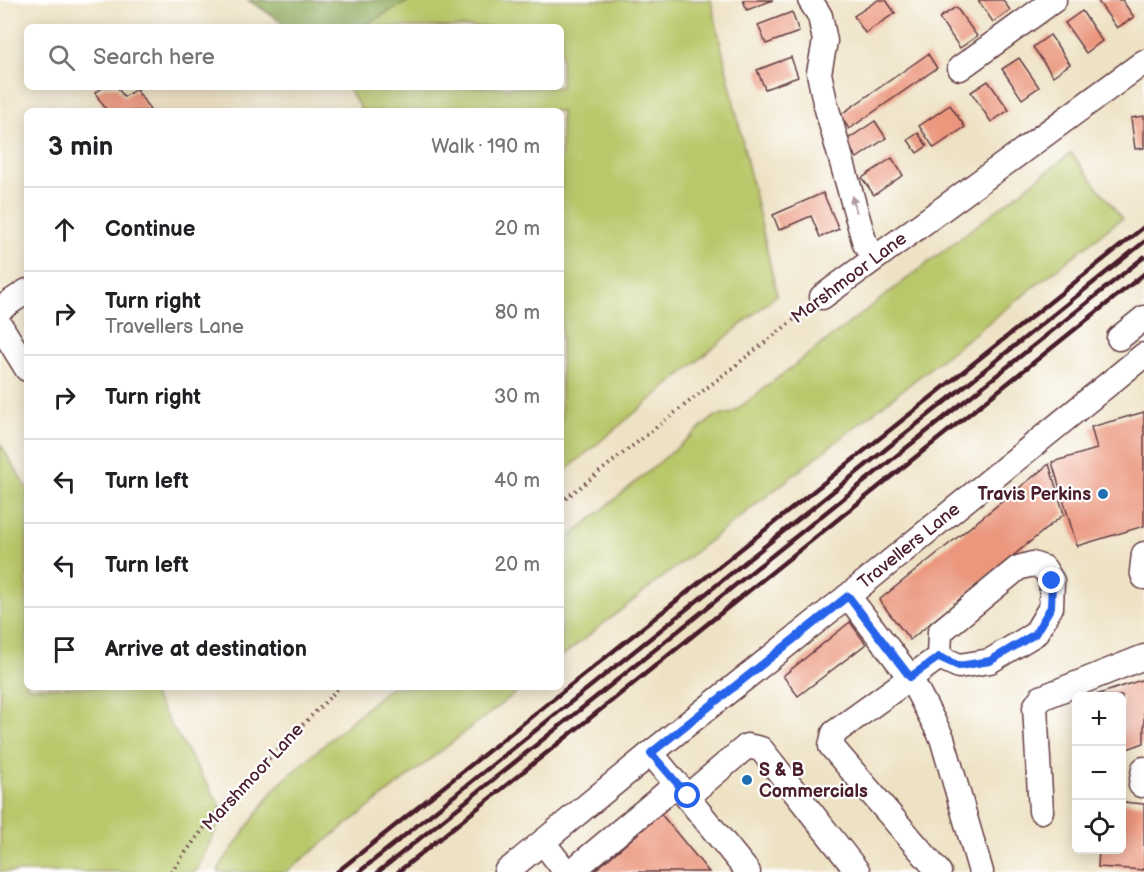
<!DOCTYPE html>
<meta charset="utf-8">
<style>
body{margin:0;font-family:"Balsamiq Sans",sans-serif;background:#f2f2f2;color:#202124}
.controls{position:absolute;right:18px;bottom:18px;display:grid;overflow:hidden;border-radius:9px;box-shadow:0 3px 15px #0003}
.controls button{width:54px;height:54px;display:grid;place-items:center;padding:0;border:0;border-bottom:2px solid #e0e0e0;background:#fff;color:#202124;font:30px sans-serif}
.stop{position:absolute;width:18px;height:18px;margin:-14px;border:4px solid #2563eb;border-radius:50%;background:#fff}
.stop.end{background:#2563eb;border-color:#fff;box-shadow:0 2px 6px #0008}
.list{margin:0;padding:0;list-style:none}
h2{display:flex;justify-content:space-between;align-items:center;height:78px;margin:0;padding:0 24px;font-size:26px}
h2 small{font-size:20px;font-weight:400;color:#757577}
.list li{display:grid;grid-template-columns:39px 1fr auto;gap:18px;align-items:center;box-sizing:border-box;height:84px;padding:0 24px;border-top:2px solid #e0e0e0}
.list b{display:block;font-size:22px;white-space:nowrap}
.list p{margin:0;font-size:20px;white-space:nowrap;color:#757577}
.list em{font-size:20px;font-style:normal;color:#757577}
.icon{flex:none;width:33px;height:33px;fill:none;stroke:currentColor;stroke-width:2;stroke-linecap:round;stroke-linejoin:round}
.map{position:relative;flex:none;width:1144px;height:872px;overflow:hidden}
.search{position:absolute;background:#fff;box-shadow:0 3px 15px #0003;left:24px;top:24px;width:540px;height:66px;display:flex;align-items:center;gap:15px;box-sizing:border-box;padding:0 21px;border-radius:9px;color:#757577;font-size:22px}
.panel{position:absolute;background:#fff;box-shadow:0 3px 15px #0003;left:24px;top:108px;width:540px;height:582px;border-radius:9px}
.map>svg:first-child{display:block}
</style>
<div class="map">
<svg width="1144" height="872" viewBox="0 0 1144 872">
<rect width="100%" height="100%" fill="#fff"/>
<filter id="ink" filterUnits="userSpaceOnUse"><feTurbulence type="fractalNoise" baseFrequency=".0167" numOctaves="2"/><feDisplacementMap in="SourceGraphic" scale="12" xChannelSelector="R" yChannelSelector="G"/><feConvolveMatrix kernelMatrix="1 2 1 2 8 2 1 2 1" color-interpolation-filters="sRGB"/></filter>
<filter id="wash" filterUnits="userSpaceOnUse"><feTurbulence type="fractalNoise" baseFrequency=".008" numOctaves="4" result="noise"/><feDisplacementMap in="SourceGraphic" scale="24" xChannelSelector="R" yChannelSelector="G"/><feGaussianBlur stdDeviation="1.35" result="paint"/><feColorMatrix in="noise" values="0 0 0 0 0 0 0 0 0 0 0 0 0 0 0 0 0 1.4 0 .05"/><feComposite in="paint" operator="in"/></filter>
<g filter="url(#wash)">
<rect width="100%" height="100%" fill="#eee2c4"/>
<g fill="#b9c86a" stroke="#82744a" stroke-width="1.5">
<polygon points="411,0 711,0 777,295 561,474 561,111 362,111 347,87 561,87 561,27 361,27"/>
<polygon points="1071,153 1122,218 561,657 561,544 714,417 732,413"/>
<polygon points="0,444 27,488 27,687 148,687 224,812 196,872 0,872"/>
<polygon points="390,687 523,687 286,872 218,872 220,866 275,788"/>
</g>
<polygon fill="#92ac5e" stroke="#6e6644" stroke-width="1.5" points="248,0 411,0 361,27 290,27"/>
<g id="blocks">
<g fill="#eb967d">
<polygon points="743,0 773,0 747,10"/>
<polygon points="878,0 886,0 895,13 865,33 854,16"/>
<polygon points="978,0 1003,0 1010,10 993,22"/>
<polygon points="1097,0 1122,0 1134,17 1117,28"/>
<polygon points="956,7 977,36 960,48 939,18"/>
<polygon points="1082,11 1102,41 1086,53 1065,23"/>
<polygon points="792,12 799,32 766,44 758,25"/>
<polygon points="1050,35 1070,64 1053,76 1033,47"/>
<polygon points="928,54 937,68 849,129 840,115"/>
<polygon points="791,57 798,77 765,89 757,70"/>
<polygon points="1019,58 1039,87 1022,99 1002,69"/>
<polygon points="988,81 1009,110 991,122 971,92"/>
<polygon points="104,87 117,87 124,97 136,89 151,111 107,111 95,93"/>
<polygon points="950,105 965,127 934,148 919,126"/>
<polygon points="1144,116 1144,148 1135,149 1131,118"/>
<polygon points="875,121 886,138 857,158 845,141"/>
<polygon points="918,133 927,146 917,153 908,140"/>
<polygon points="892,158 903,175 874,195 862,178"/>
<polygon points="823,193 839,229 820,237 811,216 779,230 773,215"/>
<polygon points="1144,412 1144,526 1077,546 1052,462 1097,449 1091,427"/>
<polygon points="1049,464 1064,514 910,640 879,600"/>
<polygon points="850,622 866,644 798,696 783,676"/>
<polygon points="1144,679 1144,743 1122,751 1122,696 1093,696"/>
<polygon points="1122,802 1144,804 1144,870 1098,867 1099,850 1122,849"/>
<polygon points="661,814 709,872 593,872"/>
</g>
</g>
</g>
<g filter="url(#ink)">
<use href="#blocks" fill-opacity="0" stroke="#633c42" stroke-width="1.5"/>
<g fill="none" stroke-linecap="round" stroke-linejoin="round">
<defs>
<g id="minor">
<polyline points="810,0 820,16 825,41 819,73 825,102 865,244 875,258"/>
<polyline points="960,68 1054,0"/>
<polyline points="822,297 1144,62"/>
<polyline points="0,309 27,291"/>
<polyline points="0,325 27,369"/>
<polyline points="1119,338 1144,318"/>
<polyline points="1144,554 1142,571 1144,577"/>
<polyline points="848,596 910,677 942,738 981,872"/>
<polyline points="939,657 940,632 1018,568 1032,564 1044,568 1052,581 1051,607 1035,634 990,661 959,666 939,657 834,733 831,746 939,872"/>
<polyline points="651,753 748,872"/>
<polyline points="1141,785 1144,769"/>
<polyline points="688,796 747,746 761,749 858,872"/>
<polyline points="1041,811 1035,707 1041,698 1144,657"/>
<polyline points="543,842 566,872"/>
<polyline points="506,872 651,753 848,596 1144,355"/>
<polyline points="571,872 677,784"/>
</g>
</defs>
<use href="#minor" stroke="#633c42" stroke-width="27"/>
<g stroke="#633c42" stroke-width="4" stroke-dasharray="1.5 4.5" stroke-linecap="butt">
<polyline points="561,502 805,311"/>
<polyline points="171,872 216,812 340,687"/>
</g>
<use href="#minor" stroke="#fff" stroke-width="24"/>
<g stroke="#4a1f2b" stroke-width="4.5">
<polyline points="337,872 1144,227"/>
<polyline points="359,872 1144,242"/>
<polyline points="378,872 1144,257"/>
<polyline points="398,872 1144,274"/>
</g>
</g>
<defs><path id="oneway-solid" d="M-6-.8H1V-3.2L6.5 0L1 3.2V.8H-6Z" transform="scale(1.5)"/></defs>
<use fill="#ae9aa0" href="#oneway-solid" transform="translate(854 204) rotate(-106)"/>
</g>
<g fill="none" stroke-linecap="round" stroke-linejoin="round" filter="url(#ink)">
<polyline stroke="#2563eb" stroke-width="8" points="688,796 651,753 848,596 910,677 939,657 959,666 990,661 1035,634 1051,607 1052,581"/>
</g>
<g fill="#1f6fb2" stroke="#fff" stroke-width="2">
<circle cx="1103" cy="494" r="6"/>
<circle cx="747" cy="780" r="6"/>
</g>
<g text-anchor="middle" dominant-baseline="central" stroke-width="4.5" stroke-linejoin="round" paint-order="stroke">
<g font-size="18" fill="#4a1f2b" stroke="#fff">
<text transform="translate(849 278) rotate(-37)">Marshmoor Lane</text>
<text transform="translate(909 546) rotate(-39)">Travellers Lane</text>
<text transform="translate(253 777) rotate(-47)">Marshmoor Lane</text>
</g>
<g font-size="18" font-weight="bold" fill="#4a1f2b" stroke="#fff" text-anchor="end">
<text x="1091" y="494">Travis Perkins</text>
<text x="759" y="770" text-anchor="start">S &amp; B<tspan x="759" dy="21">Commercials</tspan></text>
</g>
</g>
</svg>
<div class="controls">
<button>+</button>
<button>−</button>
<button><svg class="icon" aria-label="locate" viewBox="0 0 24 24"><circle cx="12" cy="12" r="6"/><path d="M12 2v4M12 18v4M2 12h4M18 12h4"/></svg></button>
</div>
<div class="stop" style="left:688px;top:796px"></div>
<div class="stop end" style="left:1052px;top:581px"></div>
<div class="search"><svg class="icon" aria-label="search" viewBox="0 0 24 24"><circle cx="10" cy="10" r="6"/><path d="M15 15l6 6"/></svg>Search here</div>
<section class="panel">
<h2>3 min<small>Walk · 190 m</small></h2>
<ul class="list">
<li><svg class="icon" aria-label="ahead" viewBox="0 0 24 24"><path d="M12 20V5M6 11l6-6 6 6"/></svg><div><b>Continue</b></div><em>20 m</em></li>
<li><svg class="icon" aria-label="right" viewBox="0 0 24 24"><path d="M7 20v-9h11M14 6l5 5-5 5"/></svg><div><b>Turn right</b><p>Travellers Lane</p></div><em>80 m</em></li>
<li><svg class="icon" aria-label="right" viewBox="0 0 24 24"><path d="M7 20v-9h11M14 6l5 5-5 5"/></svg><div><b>Turn right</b></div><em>30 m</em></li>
<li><svg class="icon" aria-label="left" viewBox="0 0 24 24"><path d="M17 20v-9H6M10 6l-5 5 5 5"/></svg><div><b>Turn left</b></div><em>40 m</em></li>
<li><svg class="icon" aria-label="left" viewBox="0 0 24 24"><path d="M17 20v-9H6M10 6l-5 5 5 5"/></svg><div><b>Turn left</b></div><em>20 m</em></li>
<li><svg class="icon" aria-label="arrive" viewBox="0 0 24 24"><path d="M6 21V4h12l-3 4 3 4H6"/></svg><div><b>Arrive at destination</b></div></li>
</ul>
</section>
</div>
